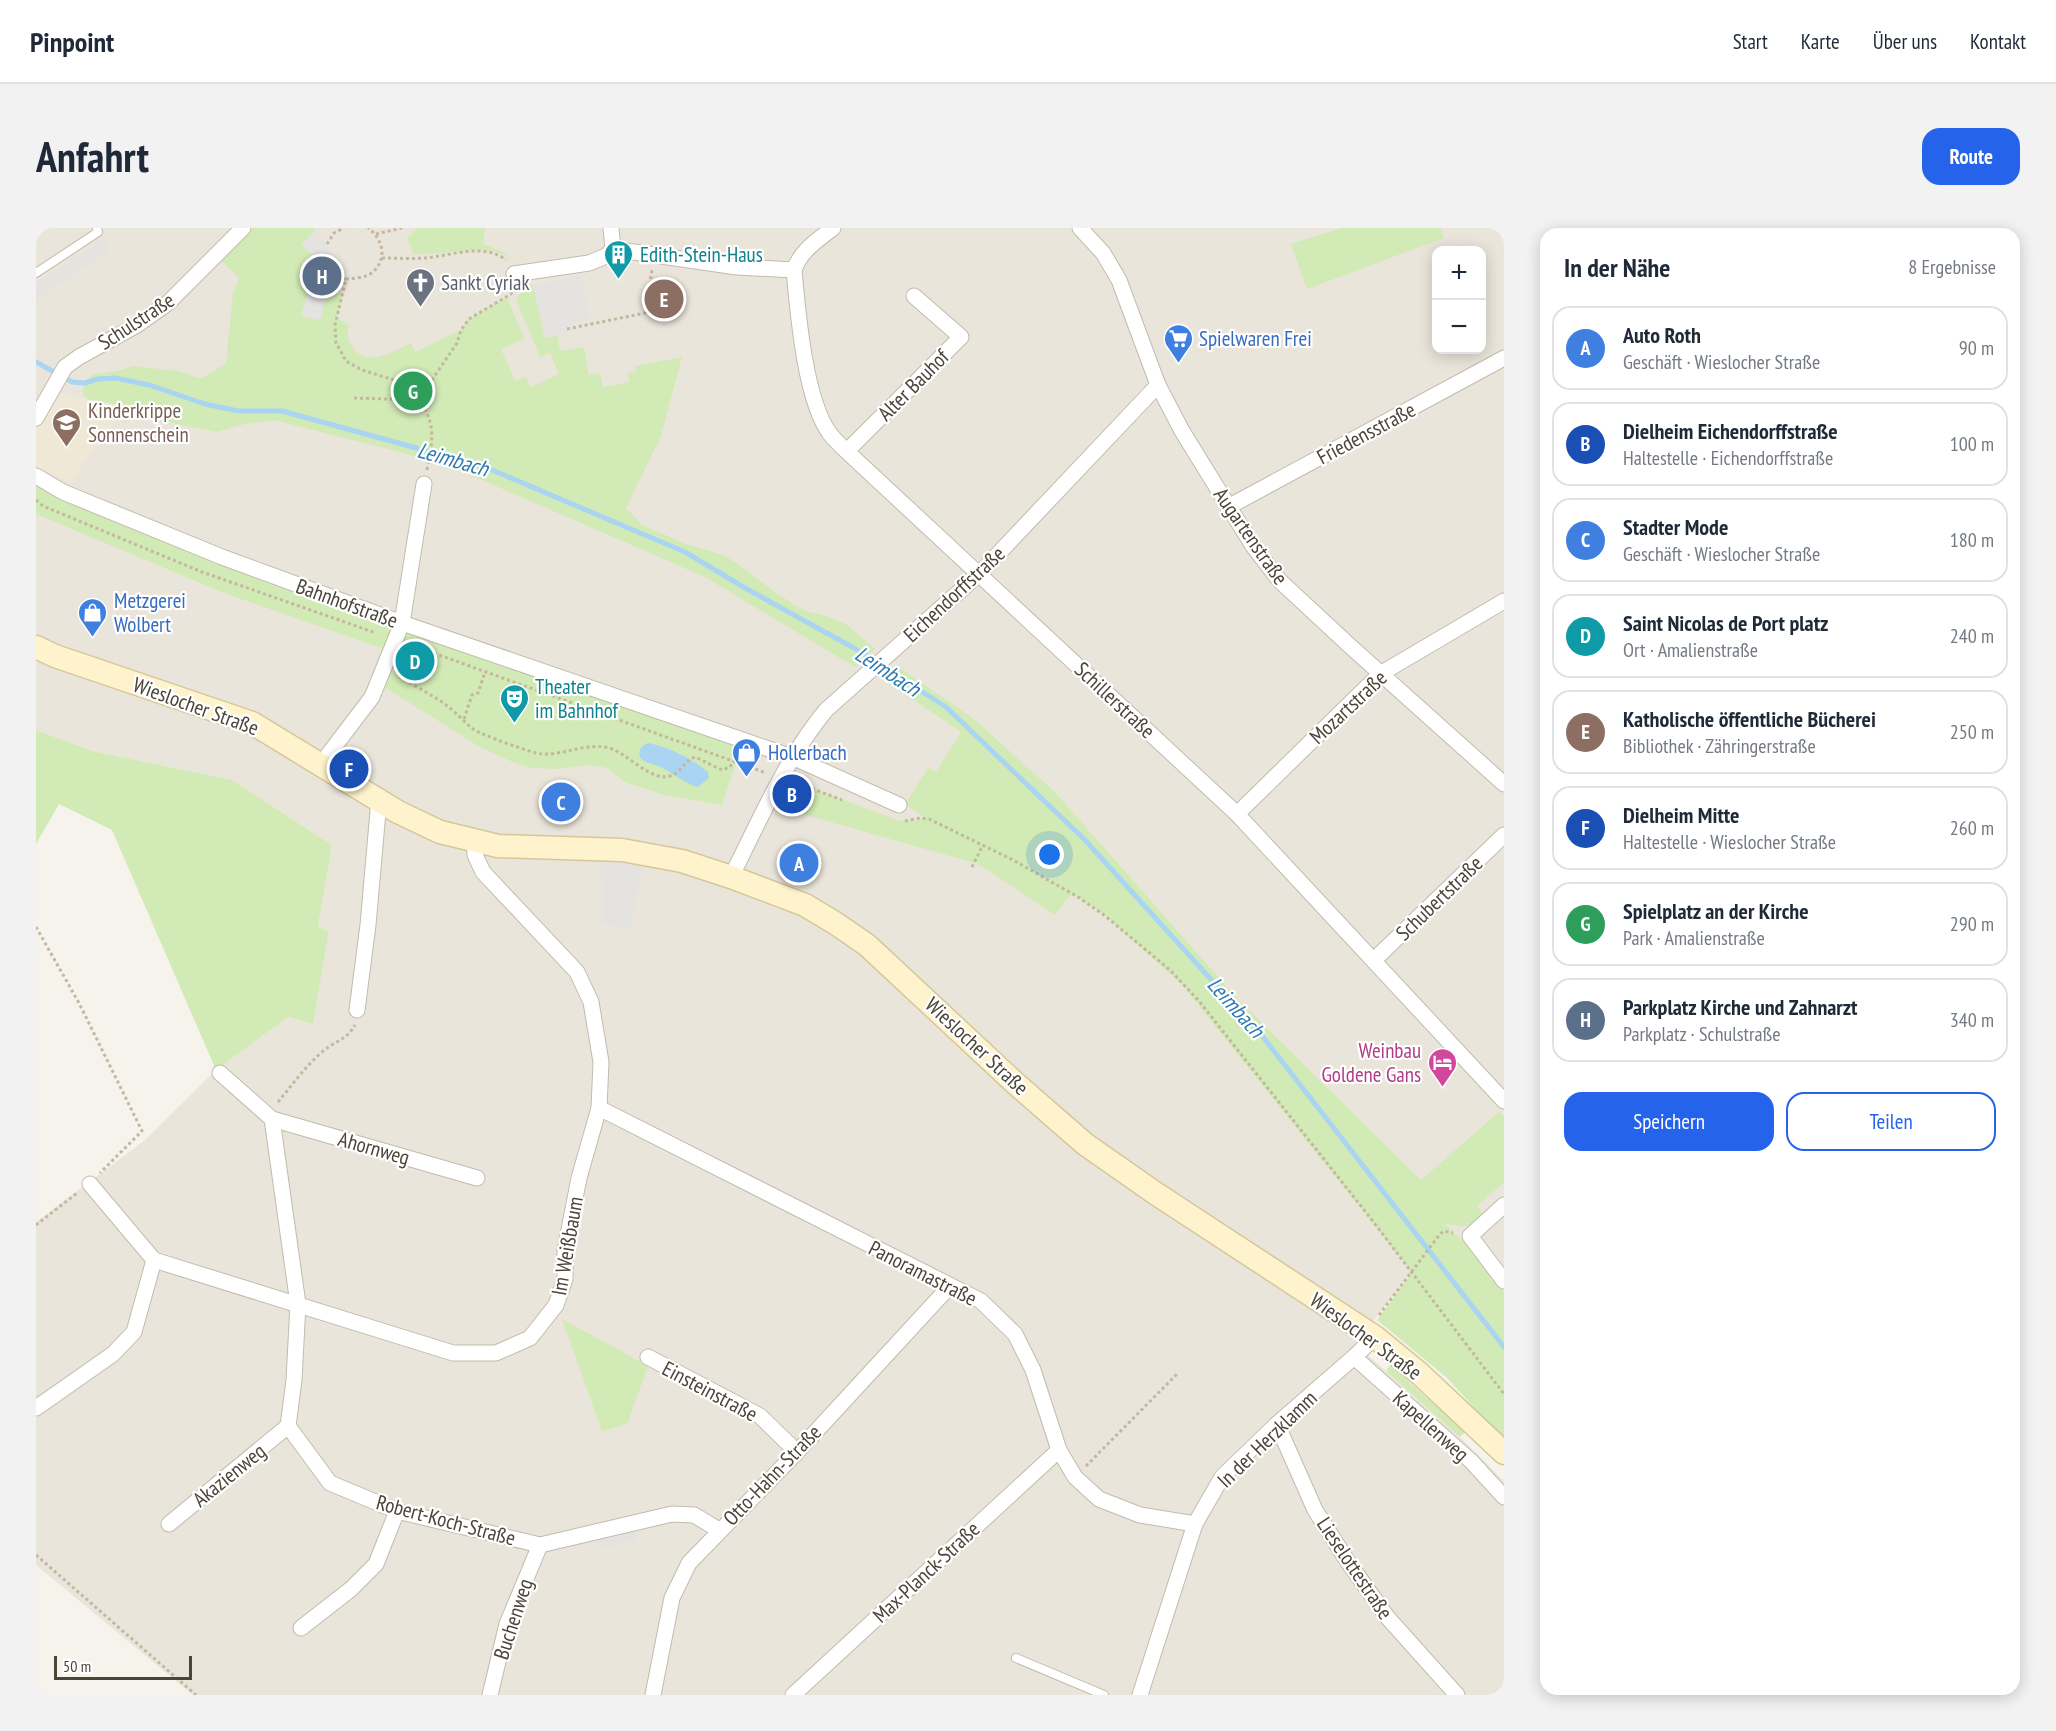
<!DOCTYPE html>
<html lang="de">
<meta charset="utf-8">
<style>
body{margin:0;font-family:"PT Sans Narrow",sans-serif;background:#f2f2f3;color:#1f2937}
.controls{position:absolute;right:18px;top:18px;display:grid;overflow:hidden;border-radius:12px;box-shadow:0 3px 15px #0003}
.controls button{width:54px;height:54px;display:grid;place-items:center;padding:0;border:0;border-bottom:2px solid #e0e1e3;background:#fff;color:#1f2937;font:30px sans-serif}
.scale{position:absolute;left:18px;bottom:15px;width:138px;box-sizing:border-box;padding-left:6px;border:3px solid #4b4439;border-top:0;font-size:16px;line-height:21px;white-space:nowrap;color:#4b4439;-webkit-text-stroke:4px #fff;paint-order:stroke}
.you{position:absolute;left:1014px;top:627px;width:21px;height:21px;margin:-15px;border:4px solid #fff;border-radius:50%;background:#1a73e8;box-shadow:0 0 0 9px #1a73e833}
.badge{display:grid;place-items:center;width:39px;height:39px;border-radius:50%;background:#2563eb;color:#fff;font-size:20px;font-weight:700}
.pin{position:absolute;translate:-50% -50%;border:3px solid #fff;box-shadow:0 2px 6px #0006}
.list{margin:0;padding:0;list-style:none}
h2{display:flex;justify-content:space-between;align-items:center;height:78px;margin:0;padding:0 24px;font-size:26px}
h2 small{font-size:20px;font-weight:400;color:#747a83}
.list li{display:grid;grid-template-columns:39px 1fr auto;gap:18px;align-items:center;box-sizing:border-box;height:84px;margin:0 12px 12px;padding:0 12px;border:2px solid #e0e1e3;border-radius:18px}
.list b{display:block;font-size:22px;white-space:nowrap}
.list p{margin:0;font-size:20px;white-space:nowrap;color:#747a83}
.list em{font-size:20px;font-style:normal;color:#747a83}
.actions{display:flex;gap:12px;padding:18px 24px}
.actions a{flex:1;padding:14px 0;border:2px solid #2563eb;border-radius:18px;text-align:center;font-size:21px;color:#2563eb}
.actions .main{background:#2563eb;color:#fff}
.map{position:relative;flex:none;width:1468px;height:1467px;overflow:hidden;border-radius:18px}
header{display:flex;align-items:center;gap:36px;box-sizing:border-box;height:84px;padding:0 30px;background:#fff;border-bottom:2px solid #e0e1e3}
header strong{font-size:28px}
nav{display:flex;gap:33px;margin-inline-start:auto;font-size:21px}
.intro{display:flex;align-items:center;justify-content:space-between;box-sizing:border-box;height:144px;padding:0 36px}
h1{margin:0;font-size:42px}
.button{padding:15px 27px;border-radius:18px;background:#2563eb;color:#fff;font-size:21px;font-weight:700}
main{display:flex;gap:36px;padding:0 36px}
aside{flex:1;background:#fff;border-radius:18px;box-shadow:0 3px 15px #0003}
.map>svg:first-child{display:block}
</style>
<header>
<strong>Pinpoint</strong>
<nav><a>Start</a><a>Karte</a><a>Über uns</a><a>Kontakt</a></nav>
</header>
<div class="intro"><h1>Anfahrt</h1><a class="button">Route</a></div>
<main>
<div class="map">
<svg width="1468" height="1467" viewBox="0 0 1468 1467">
<rect width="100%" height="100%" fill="#f6f3ec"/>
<path fill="#eae5da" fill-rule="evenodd" d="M0 0H1468V1064L1428 1014 1408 996 1385 952 1200 769 1020 565 860 437 844 450 925 504 1068 687 1146 757 1376 1045 1330 1102 1333 1128 1424 1209 1468 1253V1467H157L0 1337V994L109 912 180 842 252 789 277 796 293 703 282 699 296 617 196 552 57 523 0 502ZM1400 22H1446V122H1400Z"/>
<polygon fill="#efe8d6" points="22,165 92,179 35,252 8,245 0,237 0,200"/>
<g fill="#d2eab5">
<path d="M207 0H277L280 2 266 16 275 26 278 36 277 46 284 92 291 65 296 62 302 63 306 70 301 90 313 97C311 105 312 113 317 120 333 140 357 123 375 115L379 124 425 102 433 91 471 69 488 111 465 121 479 153 490 149 495 159 523 146 514 125 504 129 480 72 488 60 497 57 509 110 521 107 524 123 548 119 553 147 564 145 567 159 593 154 592 145 600 143 599 138 646 129 625 208 590 280 606 297 650 316 687 327 702 336 743 367 769 383 791 388 811 397 839 421 819 439 669 349 439 249 368 225 238 192 209 196 181 204 136 195 92 179 51 171 46 164 49 155 56 147 85 142 97 138 142 143 162 150 168 149 190 135 197 66 203 50 181 28Z"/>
<path d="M382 0H449L447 16 467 24 485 36C478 32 471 27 463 25 438 17 404 28 377 26L371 10Z"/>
<polygon points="1306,0 1404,0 1408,10 1271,61 1255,16"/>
<polygon points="0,253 186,329 707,512 686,577 629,567 589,554 571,540 555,537 518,541 496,540 479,535 444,519 342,455 354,423 188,365 0,286"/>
<path d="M860 437 938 491 1020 565 1200 769 1385 952 1463 884 1468 889V954L1441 978 1449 988C1433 1001 1428 999 1409 996L1428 1014 1468 1064V1212L1410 1149 1341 1092 1376 1045 1146 757 1068 687 1036 665 1019 687 942 636 749 581 761 555 864 593 891 591 869 576 892 540 900 544 925 504 844 450Z"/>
<polygon points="0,502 57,523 196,552 296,617 282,699 293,703 277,796 252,789 180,842 76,602 23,576 0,616"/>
<polygon points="526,1091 612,1138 591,1196 566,1203"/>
<polygon points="1355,1138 1429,1204 1424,1209 1351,1144 1351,1140"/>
</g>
<g fill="#e5e3e0">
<polygon points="280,2 291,16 297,31 296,45 284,92 265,88 277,46 278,36 275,26 266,16"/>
<polygon points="67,11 74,23 0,72 0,55"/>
<polygon points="546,47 555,92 531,98 532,105 509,110 497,57"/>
<polygon points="565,633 607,638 594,700 566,696"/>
<polygon points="595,1295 600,1312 563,1322 558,1305"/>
</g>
<path fill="#a9d4f2" d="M612 515C633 519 656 531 672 544L673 550 662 559C650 556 637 546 627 540 621 537 614 536 608 533 599 527 604 518 612 515Z"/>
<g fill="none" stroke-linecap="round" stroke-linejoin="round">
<polyline stroke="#a9d4f2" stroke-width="5" points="0,134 36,154 49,155 62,151 80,150 113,157 169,176 202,183 246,183 449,239 649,324 709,360 818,420 910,479 1049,612 1227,809 1468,1119"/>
<defs>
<g id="service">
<polyline points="0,45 62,4 61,0"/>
<polyline points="980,1430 1068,1467"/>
</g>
<g id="minor">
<polyline points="575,0 577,21 701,39 758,42"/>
<path d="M797 0C782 12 765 22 758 42 762 86 769 172 794 206 802 216 812 224 821 233L1201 586 1468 873"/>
<polyline points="1044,0 1067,25 1083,52 1122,157 1146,203 1217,318 1244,353 1314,418 1468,556"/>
<polyline points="478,46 553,35 570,28 577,21"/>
<polyline points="0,190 29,139 43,129 101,97 132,75 207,0"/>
<polyline points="811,223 925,109 878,68"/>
<polyline points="0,248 27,264 186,329 366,395 756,529 863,577"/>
<polyline points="1192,279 1468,130"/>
<polyline points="285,536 336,469 366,395 388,256"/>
<polyline points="1201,586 1344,446 1468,373"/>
<path d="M695 649C724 592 749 532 790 482L943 346 1122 157"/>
<polyline points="1338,732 1468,607"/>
<polyline points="321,782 332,697 343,572"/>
<polyline points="184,845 236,891 262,1076 258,1152 252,1198 294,1255 361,1283 504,1317 636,1286 658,1287 683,1302"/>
<polyline points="563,880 945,1073 979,1106 997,1142 1023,1222 1039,1249 1063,1271 1104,1287 1159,1296"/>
<polyline points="236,891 441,950"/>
<polyline points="54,956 118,1032 417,1125 460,1125 494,1110 520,1077 529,1051 529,1022 543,950 563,880 565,834 555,774 541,744 447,644 439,627 438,613"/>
<polyline points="1468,977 1434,1008 1468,1053"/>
<polyline points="612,1129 724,1188 761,1224"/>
<polyline points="1318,1129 1435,1233 1468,1269"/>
<polyline points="0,1180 77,1126 98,1104 118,1032"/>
<polyline points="1241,1196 1279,1282 1312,1334 1352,1390 1421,1467"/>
<polyline points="133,1296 252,1198"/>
<polyline points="265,1400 315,1361 340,1336 361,1283"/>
<polyline points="454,1467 471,1396 504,1317"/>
<polyline points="617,1467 636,1370 653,1335 761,1224 914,1058"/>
<polyline points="757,1467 1023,1222"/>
<polyline points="1104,1467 1159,1296 1186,1249 1241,1196 1318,1129 1339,1109"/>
</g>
<polyline id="secondary" points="0,419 19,428 216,495 362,584 404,604 462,618 586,622 646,633 695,649 769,677 799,695 831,717 979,855 1049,916 1119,965 1339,1109 1384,1146 1468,1225"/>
</defs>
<use href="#service" stroke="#c2bbae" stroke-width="10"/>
<use href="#minor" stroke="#c2bbae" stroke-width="17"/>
<use href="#secondary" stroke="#d6c79b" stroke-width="25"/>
<g stroke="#c4b79f" stroke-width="3" stroke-dasharray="3 3" stroke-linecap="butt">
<polyline points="340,6 366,0"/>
<polyline points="291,16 298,5 308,0"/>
<path d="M346 30C360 30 374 31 388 30 415 28 447 14 470 32"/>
<polyline points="295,49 310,51 299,97 300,115 310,133 326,142 361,153 384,172"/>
<path d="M310 51C319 50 331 50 338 43 352 29 346 10 332 0"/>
<polyline points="531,101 609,85 616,42"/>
<polyline points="318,170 383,172"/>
<path d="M391 242C396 211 401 201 384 172L387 165 421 115 425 102 433 91 475 66 476 62"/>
<polyline points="0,272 7,278 166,344 340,405"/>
<polyline points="392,423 730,545"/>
<path d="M363 448C378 458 395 466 410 477 420 484 428 494 437 501 443 506 498 526 506 526 528 527 547 516 569 519 590 522 613 554 634 548 645 545 649 532 659 529L686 542 694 539 697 533"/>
<polyline points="428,491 436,467 442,465 449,444"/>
<polyline points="759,554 806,572"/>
<polyline points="869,593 884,590 893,591 977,632 1042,669 1068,687 1134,742 1163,773 1336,992 1468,1166"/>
<polyline points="936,639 947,617"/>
<polyline points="0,699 43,775 106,903 64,945"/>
<path d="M242 874C256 857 269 839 286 824 298 813 310 813 319 797"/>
<polyline points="0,997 41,965"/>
<polyline points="1343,1087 1404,1006 1408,1003 1417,1005"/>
<polyline points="1050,1238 1142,1145"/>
<polyline points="0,1327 160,1467"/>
</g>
<use href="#service" stroke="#fff" stroke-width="8"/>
<use href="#minor" stroke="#fff" stroke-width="15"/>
<use href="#secondary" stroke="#fff3cd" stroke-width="22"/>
</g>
<defs>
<symbol id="building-pin" viewBox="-11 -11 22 30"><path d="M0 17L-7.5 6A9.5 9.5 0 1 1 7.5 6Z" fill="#0f9aa8" stroke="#fff"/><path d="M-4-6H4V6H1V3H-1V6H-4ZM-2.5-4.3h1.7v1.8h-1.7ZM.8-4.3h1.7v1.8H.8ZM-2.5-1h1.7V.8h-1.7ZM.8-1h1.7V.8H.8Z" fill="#fff"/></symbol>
<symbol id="church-pin" viewBox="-11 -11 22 30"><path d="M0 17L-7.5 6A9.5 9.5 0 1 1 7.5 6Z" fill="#6b7280" stroke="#fff"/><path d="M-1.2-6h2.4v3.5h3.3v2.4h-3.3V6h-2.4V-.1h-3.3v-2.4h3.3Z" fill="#fff"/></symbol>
<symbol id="supermarket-pin" viewBox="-11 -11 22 30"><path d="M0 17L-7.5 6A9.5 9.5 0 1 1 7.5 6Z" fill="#3f7fe0" stroke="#fff"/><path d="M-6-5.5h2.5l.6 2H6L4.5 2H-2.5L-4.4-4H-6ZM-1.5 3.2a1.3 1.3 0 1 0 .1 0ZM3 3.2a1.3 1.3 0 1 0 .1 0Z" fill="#fff"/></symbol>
<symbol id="school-pin" viewBox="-11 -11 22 30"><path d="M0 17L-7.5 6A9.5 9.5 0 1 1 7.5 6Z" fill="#8d6e63" stroke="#fff"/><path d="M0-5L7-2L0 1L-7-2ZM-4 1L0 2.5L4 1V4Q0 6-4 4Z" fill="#fff"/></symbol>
<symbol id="shop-pin" viewBox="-11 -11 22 30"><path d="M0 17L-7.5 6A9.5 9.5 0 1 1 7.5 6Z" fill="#3f7fe0" stroke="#fff"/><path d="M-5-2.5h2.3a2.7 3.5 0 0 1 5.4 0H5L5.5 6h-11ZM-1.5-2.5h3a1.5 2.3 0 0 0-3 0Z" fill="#fff"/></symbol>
<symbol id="theatre-pin" viewBox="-11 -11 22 30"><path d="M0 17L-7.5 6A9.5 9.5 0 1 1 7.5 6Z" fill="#0f9aa8" stroke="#fff"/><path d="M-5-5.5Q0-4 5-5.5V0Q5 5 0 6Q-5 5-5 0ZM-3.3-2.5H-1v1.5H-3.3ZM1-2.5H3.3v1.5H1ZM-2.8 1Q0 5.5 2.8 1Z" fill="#fff"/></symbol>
<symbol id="hotel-pin" viewBox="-11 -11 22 30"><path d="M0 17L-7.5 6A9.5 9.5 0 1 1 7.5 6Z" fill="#d1479c" stroke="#fff"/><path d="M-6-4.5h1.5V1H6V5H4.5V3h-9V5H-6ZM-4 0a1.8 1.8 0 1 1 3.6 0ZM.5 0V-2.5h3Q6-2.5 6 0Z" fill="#fff"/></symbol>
</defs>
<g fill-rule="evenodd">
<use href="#building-pin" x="566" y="10" width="33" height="45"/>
<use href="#church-pin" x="368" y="38" width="33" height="45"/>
<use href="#supermarket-pin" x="1126" y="94" width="33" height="45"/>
<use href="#school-pin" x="14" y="178" width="33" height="45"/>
<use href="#shop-pin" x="40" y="368" width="33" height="45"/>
<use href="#theatre-pin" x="462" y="454" width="33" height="45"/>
<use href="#shop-pin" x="694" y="508" width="33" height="45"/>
<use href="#hotel-pin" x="1390" y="818" width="33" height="45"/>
</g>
<g text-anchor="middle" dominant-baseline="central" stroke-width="4.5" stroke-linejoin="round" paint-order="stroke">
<g font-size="21" fill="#0d838f" stroke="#fff" text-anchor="start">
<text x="604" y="26">Edith-Stein-Haus</text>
<text x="499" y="458">Theater<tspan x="499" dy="24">im Bahnhof</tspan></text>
</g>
<g font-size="21" fill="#5b616d" stroke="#fff" text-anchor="start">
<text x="405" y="54">Sankt Cyriak</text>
</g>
<g font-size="21" fill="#4b4439" stroke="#fff">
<text transform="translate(100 93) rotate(-33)">Schulstraße</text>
<text transform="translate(877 157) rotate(-45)">Alter Bauhof</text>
<text transform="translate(1330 205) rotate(-28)">Friedensstraße</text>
<text transform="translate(1215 308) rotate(55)">Augartenstraße</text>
<text transform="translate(918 366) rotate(-43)">Eichendorffstraße</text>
<text transform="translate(311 375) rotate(20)">Bahnhofstraße</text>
<text transform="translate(1079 472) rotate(43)">Schillerstraße</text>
<text transform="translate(160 478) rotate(20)">Wieslocher Straße</text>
<text transform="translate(1312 479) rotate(-43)">Mozartstraße</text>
<text transform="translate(1403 670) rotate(-44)">Schubertstraße</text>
<text transform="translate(941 818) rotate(43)">Wieslocher Straße</text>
<text transform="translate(338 920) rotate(16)">Ahornweg</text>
<text transform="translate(531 1018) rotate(-80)">Im Weißbaum</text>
<text transform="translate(887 1045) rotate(27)">Panoramastraße</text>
<text transform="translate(1330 1108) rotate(36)">Wieslocher Straße</text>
<text transform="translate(674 1163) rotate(28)">Einsteinstraße</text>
<text transform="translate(1395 1198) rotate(42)">Kapellenweg</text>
<text transform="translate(1231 1211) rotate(-44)">In der Herzklamm</text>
<text transform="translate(193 1247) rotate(-39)">Akazienweg</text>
<text transform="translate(736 1247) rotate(-46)">Otto-Hahn-Straße</text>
<text transform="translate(410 1292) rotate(15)">Robert-Koch-Straße</text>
<text transform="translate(1319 1340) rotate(56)">Lieselottestraße</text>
<text transform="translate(890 1344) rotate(-43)">Max-Planck-Straße</text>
<text transform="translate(477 1391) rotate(-72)">Buchenweg</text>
</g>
<g font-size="21" fill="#366cbe" stroke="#fff" text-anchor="start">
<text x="1163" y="110">Spielwaren Frei</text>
<text x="78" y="372">Metzgerei<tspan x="78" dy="24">Wolbert</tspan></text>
<text x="732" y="524">Hollerbach</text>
</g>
<g font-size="21" fill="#785e54" stroke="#fff" text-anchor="start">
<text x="52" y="182">Kinderkrippe<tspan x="52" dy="24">Sonnenschein</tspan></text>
</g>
<g font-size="21" fill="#b23c85" stroke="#fff" text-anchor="end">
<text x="1385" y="822">Weinbau<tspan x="1385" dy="24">Goldene Gans</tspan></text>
</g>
<g font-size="22" font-style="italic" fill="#2e7ab2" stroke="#fff">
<text transform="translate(417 231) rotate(16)">Leimbach</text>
<text transform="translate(852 443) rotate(33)">Leimbach</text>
<text transform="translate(1200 779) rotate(48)">Leimbach</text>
</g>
</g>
</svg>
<div class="controls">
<button>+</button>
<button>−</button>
</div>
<div class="scale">50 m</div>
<div class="you"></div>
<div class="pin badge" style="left:763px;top:635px;background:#3f7fe0">A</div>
<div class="pin badge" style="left:756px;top:566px;background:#1a4fb4">B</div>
<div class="pin badge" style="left:525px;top:574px;background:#3f7fe0">C</div>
<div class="pin badge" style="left:379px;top:433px;background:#0f9aa8">D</div>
<div class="pin badge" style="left:628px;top:71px;background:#8d6e63">E</div>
<div class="pin badge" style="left:313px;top:541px;background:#1a4fb4">F</div>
<div class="pin badge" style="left:377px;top:163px;background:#2e9e5b">G</div>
<div class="pin badge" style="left:286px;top:48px;background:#5c6f8a">H</div>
</div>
<aside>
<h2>In der Nähe<small>8 Ergebnisse</small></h2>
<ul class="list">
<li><span class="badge" style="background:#3f7fe0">A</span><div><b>Auto Roth</b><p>Geschäft · Wieslocher Straße</p></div><em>90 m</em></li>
<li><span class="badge" style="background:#1a4fb4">B</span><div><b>Dielheim Eichendorffstraße</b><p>Haltestelle · Eichendorffstraße</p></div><em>100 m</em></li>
<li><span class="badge" style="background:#3f7fe0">C</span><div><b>Stadter Mode</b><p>Geschäft · Wieslocher Straße</p></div><em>180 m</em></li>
<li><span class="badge" style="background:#0f9aa8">D</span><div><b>Saint Nicolas de Port platz</b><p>Ort · Amalienstraße</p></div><em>240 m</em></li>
<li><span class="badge" style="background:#8d6e63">E</span><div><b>Katholische öffentliche Bücherei</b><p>Bibliothek · Zähringerstraße</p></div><em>250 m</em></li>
<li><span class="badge" style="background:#1a4fb4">F</span><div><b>Dielheim Mitte</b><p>Haltestelle · Wieslocher Straße</p></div><em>260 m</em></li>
<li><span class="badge" style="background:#2e9e5b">G</span><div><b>Spielplatz an der Kirche</b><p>Park · Amalienstraße</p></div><em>290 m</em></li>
<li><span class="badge" style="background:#5c6f8a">H</span><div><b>Parkplatz Kirche und Zahnarzt</b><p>Parkplatz · Schulstraße</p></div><em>340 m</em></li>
</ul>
<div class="actions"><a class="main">Speichern</a><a>Teilen</a></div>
</aside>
</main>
